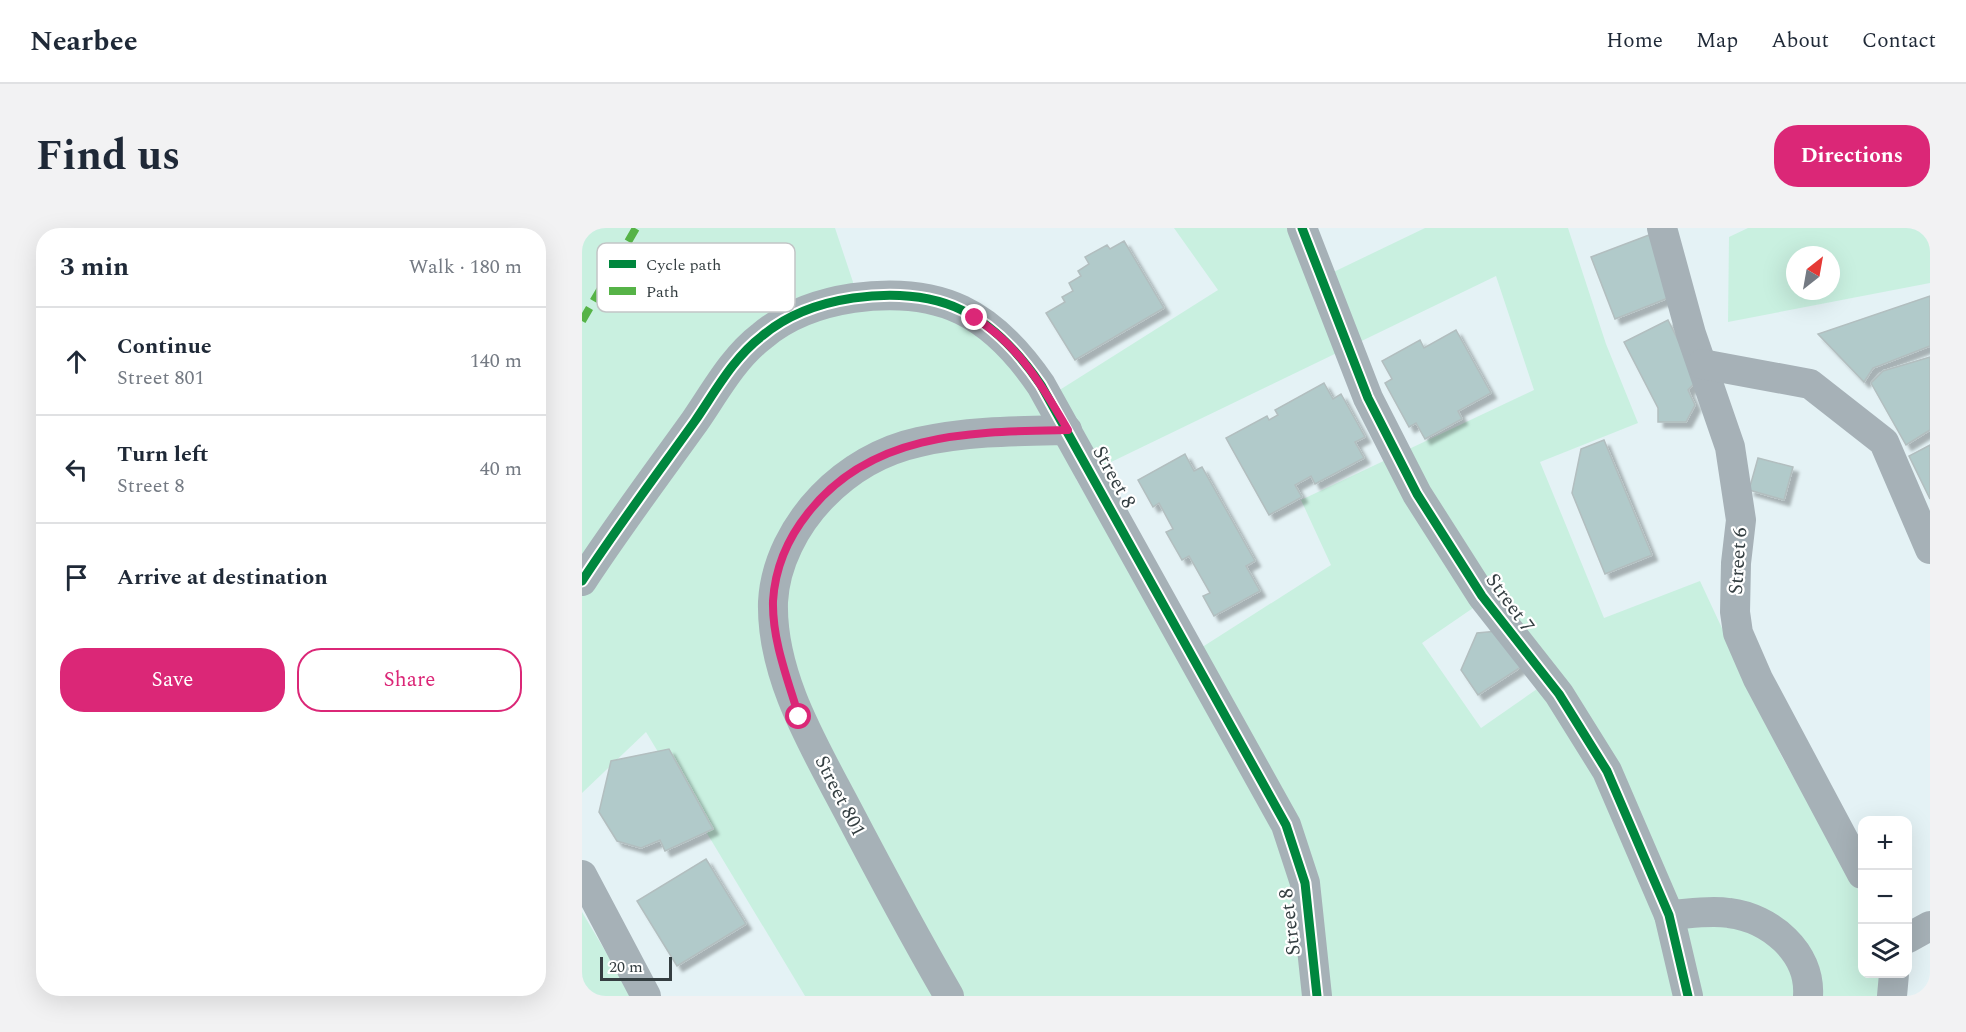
<!DOCTYPE html>
<meta charset="utf-8">
<style>
body{margin:0;font-family:Spectral,serif;background:#f2f2f3;color:#1f2937}
.controls{position:absolute;right:18px;bottom:18px;display:grid;overflow:hidden;border-radius:12px;box-shadow:0 6px 24px #0002}
.controls button{width:54px;height:54px;display:grid;place-items:center;padding:0;border:0;border-bottom:2px solid #e0e1e3;background:#fff;color:#1f2937;font:30px sans-serif}
.compass{position:absolute;left:1204px;top:18px;width:54px;height:54px;border-radius:50%;background:#fff;box-shadow:0 6px 24px #0002;rotate:31deg}
.scale{position:absolute;left:18px;bottom:15px;width:72px;box-sizing:border-box;padding-left:6px;border:3px solid #343e41;border-top:0;font-size:16px;line-height:21px;white-space:nowrap;color:#343e41;-webkit-text-stroke:4px #fff;paint-order:stroke}
.stop{position:absolute;width:18px;height:18px;margin:-14px;border:4px solid #db2777;border-radius:50%;background:#fff}
.stop.end{background:#db2777;border-color:#fff;box-shadow:0 2px 6px #0008}
.list{margin:0;padding:0;list-style:none}
h2{display:flex;justify-content:space-between;align-items:center;height:78px;margin:0;padding:0 24px;font-size:26px}
h2 small{font-size:20px;font-weight:400;color:#747a83}
.list li{display:grid;grid-template-columns:39px 1fr auto;gap:18px;align-items:center;box-sizing:border-box;height:108px;padding:0 24px;border-top:2px solid #e0e1e3}
.list b{display:block;font-size:22px;white-space:nowrap}
.list p{margin:0;font-size:20px;white-space:nowrap;color:#747a83}
.list em{font-size:20px;font-style:normal;color:#747a83}
.actions{display:flex;gap:12px;padding:18px 24px}
.actions a{flex:1;padding:14px 0;border:2px solid #db2777;border-radius:24px;text-align:center;font-size:21px;color:#db2777}
.actions .main{background:#db2777;color:#fff}
.icon{flex:none;width:33px;height:33px;fill:none;stroke:currentColor;stroke-width:2;stroke-linecap:round;stroke-linejoin:round}
.map{position:relative;flex:none;width:1348px;height:768px;overflow:hidden;border-radius:24px}
header{display:flex;align-items:center;gap:36px;box-sizing:border-box;height:84px;padding:0 30px;background:#fff;border-bottom:2px solid #e0e1e3}
header strong{font-size:28px}
nav{display:flex;gap:33px;margin-inline-start:auto;font-size:21px}
.intro{display:flex;align-items:center;justify-content:space-between;box-sizing:border-box;height:144px;padding:0 36px}
h1{margin:0;font-size:42px}
.button{padding:15px 27px;border-radius:24px;background:#db2777;color:#fff;font-size:21px;font-weight:700}
main{display:flex;gap:36px;padding:0 36px}
aside{flex:1;background:#fff;border-radius:24px;box-shadow:0 6px 24px #0002}
.map>svg:first-child{display:block}
</style>
<header>
<strong>Nearbee</strong>
<nav><a>Home</a><a>Map</a><a>About</a><a>Contact</a></nav>
</header>
<div class="intro"><h1>Find us</h1><a class="button">Directions</a></div>
<main>
<aside>
<h2>3 min<small>Walk · 180 m</small></h2>
<ul class="list">
<li><svg class="icon" aria-label="ahead" viewBox="0 0 24 24"><path d="M12 20V5M6 11l6-6 6 6"/></svg><div><b>Continue</b><p>Street 801</p></div><em>140 m</em></li>
<li><svg class="icon" aria-label="left" viewBox="0 0 24 24"><path d="M17 20v-9H6M10 6l-5 5 5 5"/></svg><div><b>Turn left</b><p>Street 8</p></div><em>40 m</em></li>
<li><svg class="icon" aria-label="arrive" viewBox="0 0 24 24"><path d="M6 21V4h12l-3 4 3 4H6"/></svg><div><b>Arrive at destination</b></div></li>
</ul>
<div class="actions"><a class="main">Save</a><a>Share</a></div>
</aside>
<div class="map">
<svg width="1348" height="768" viewBox="0 0 1348 768">
<defs>
<filter id="shadow"><feDropShadow dx="5.5" dy="5.5" stdDeviation="1.5" flood-color="#0004"/></filter>
</defs>
<rect width="100%" height="100%" fill="#e4f2f5"/>
<g fill="#c9f0e0" fill-rule="evenodd">
<path d="M0 0H253L275 66 350 69 476 163 636 62 592 0H705L737 51 843 0H986L1024 116 1056 195 958 234 1022 390 1118 353 1199 527 1280 669V746H1305L1304 768H223L64 504 0 565ZM914 48 952 162 719 272 749 337 600 432 494 251ZM910 367 968 452 899 500 840 415Z"/>
<path d="M1166 0H1348V55L1146 94 1147 9ZM1213 27H1249V63H1213Z"/>
<polygon points="0,684 50,768 0,768"/>
</g>
<g fill="#b1caca" stroke="#b2bebf" stroke-width="1.5" filter="url(#shadow)">
<polygon points="1067,7 1091,68 1033,91 1009,29"/>
<polygon points="542,13 582,80 493,132 464,85 483,74 480,69 491,63 487,55 499,48 496,43 507,36 503,29 525,17 528,21"/>
<polygon points="1348,68 1348,118 1291,140 1282,154 1236,106"/>
<polygon points="1086,92 1116,152 1106,162 1113,177 1104,194 1076,194 1076,180 1042,114"/>
<polygon points="874,102 909,165 876,183 880,191 843,211 834,195 827,199 803,155 810,151 800,133 838,112 842,120"/>
<polygon points="1348,129 1348,202 1324,217 1289,155 1301,143"/>
<polygon points="742,155 751,171 759,166 783,209 773,214 782,230 733,256 729,248 713,257 720,269 687,287 644,210 685,188 687,192 696,187 693,182"/>
<polygon points="1022,212 1070,327 1023,346 990,265 999,221"/>
<polygon points="1348,217 1348,271 1327,228"/>
<polygon points="603,226 612,243 620,239 673,333 664,338 678,363 632,388 621,368 628,365 607,328 600,332 584,304 591,301 577,275 571,279 556,252"/>
<polygon points="1176,230 1211,239 1202,272 1167,262"/>
<polygon points="916,403 939,439 896,467 879,442 895,405"/>
<polygon points="87,521 131,601 83,623 78,612 59,620 35,613 17,584 29,533"/>
<polygon points="124,631 164,696 95,738 55,673"/>
</g>
<g fill="none" stroke-linecap="round" stroke-linejoin="round">
<g stroke="#a6b1b7" stroke-width="30">
<polyline points="720,0 786,170 835,266 900,368 977,466 1025,543 1087,687 1106,768"/>
<polyline points="1080,0 1109,106 1148,219 1159,292 1154,335 1153,384 1156,405 1176,451 1280,646"/>
<polyline points="1120,136 1228,156 1302,214 1348,321"/>
<path d="M0 353C36 298 75 246 113 193 133 164 151 130 180 108 206 86 238 75 271 70 359 58 410 85 459 157L704 597 723 655 735 768"/>
<polyline points="0,647 64,768"/>
<path d="M1087 687C1106 686 1127 682 1147 685 1188 690 1229 724 1226 768"/>
<polyline points="1326,710 1348,698"/>
<path d="M367 768C331 706 298 644 265 581 232 518 189 448 191 374 193 335 213 297 240 269 266 242 300 222 337 214 386 203 436 203 485 202"/>
<polyline points="1310,768 1312,746"/>
</g>
<polyline stroke="#56b347" stroke-width="8" stroke-dasharray="15 8" stroke-linecap="butt" points="0,93 54,0"/>
<defs>
<g id="cycleway">
<polyline points="720,0 786,170 835,266 900,368 977,466 1025,543 1087,687 1106,768"/>
<path d="M0 353C36 298 75 246 113 193 133 164 151 130 180 108 206 86 238 75 271 70 359 58 410 85 459 157L704 597 723 655 735 768"/>
</g>
</defs>
<use href="#cycleway" stroke="#fff" stroke-width="13"/>
<use href="#cycleway" stroke="#00873e" stroke-width="9"/>
</g>
<g fill="none" stroke-linecap="round" stroke-linejoin="round">
<path stroke="#db2777" stroke-width="8" d="M217 489C206 452 190 412 191 373 193 341 206 310 226 285 290 203 391 204 486 202 461 159 436 116 393 90"/>
</g>
<g text-anchor="middle" dominant-baseline="central" stroke-width="4.5" stroke-linejoin="round" paint-order="stroke">
<g font-size="20" fill="#343e41" stroke="#fff">
<text transform="translate(532 249) rotate(61)">Street 8</text>
<text transform="translate(1156 333) rotate(-86)">Street 6</text>
<text transform="translate(928 375) rotate(54)">Street 7</text>
<text transform="translate(258 568) rotate(63)">Street 801</text>
<text transform="translate(708 694) rotate(-97)">Street 8</text>
</g>
</g>
<rect x="15" y="15" width="198" height="69" rx="9" fill="#fff" stroke="#c2c5c6" stroke-width="1.5"/>
<rect x="27" y="32" width="27" height="8" fill="#00873e"/>
<rect x="27" y="59" width="27" height="8" fill="#56b347"/>
<g font-size="16" fill="#343e41">
<text x="64" y="42">Cycle path</text>
<text x="64" y="69">Path</text>
</g>
</svg>
<div class="controls">
<button>+</button>
<button>−</button>
<button><svg class="icon" aria-label="layers" viewBox="0 0 24 24"><path d="M12 4l9 5-9 5-9-5zM3 14l9 5 9-5"/></svg></button>
</div>
<svg class="compass" viewBox="-18 -18 36 36"><path d="M0-13l5 13h-10z" fill="#e53935"/><path d="M0 13l5-13h-10z" fill="#747a83"/></svg>
<div class="scale">20 m</div>
<div class="stop" style="left:217px;top:489px"></div>
<div class="stop end" style="left:393px;top:90px"></div>
</div>
</main>
